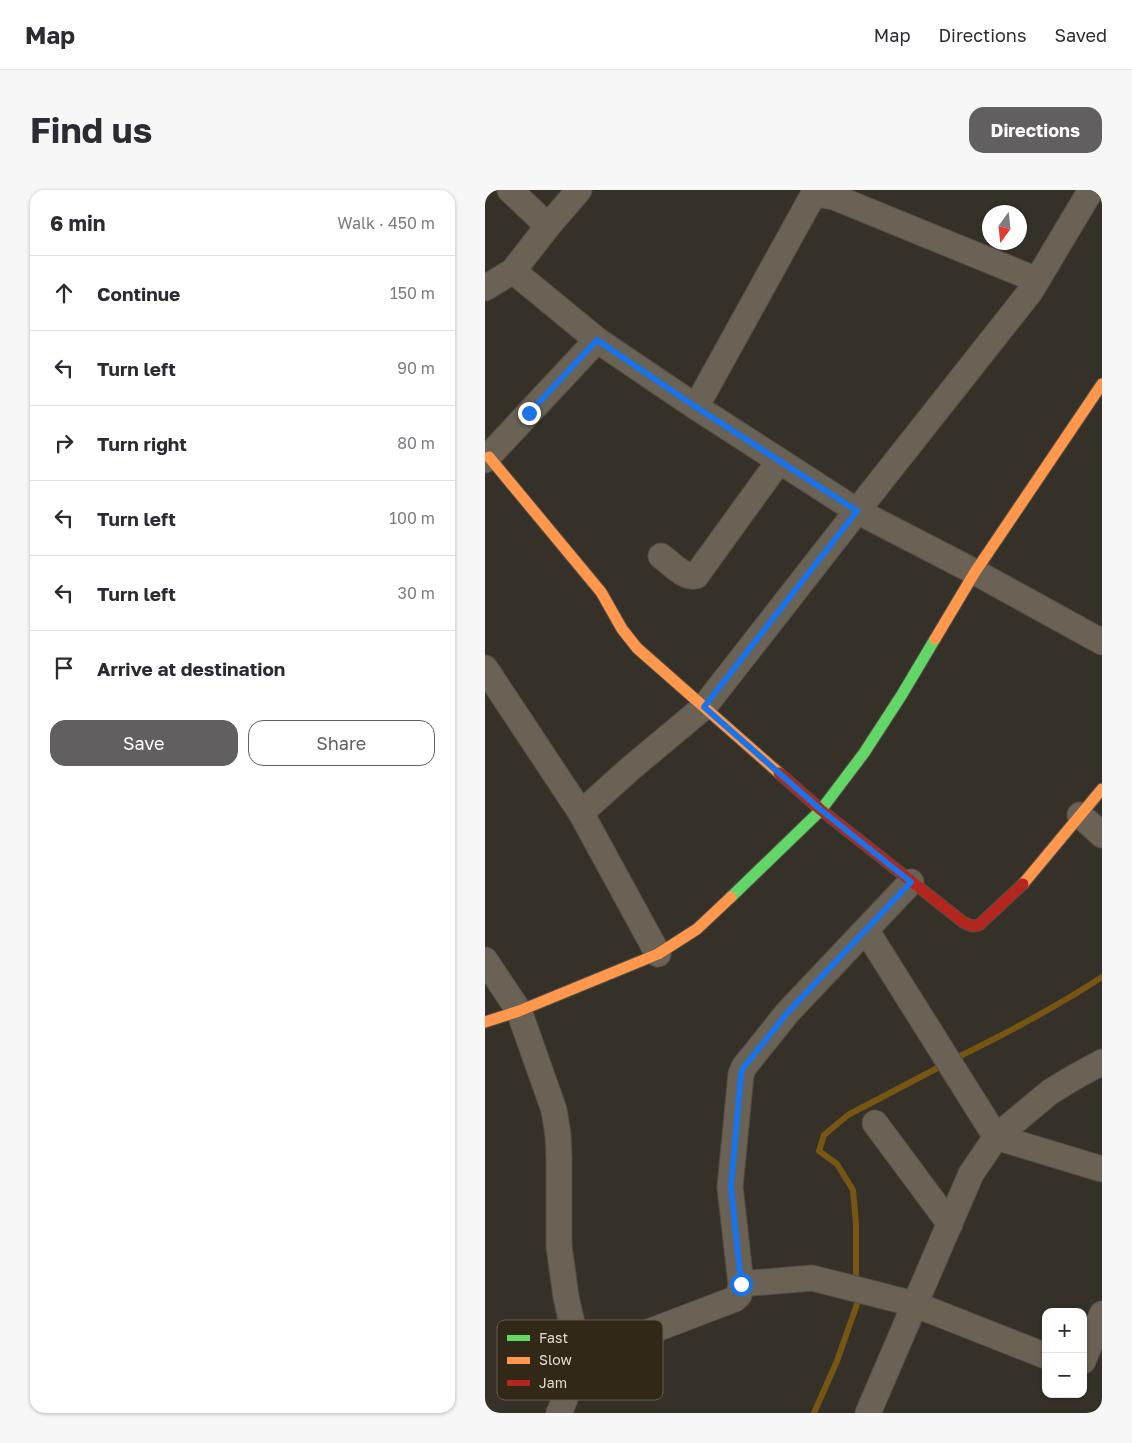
<!DOCTYPE html>
<meta charset="utf-8">
<style>
body{margin:0;font-family:"Golos Text",sans-serif;background:#f7f7f7;color:#2b2b33}
.controls{position:absolute;right:15px;bottom:15px;display:grid;overflow:hidden;border-radius:10px;box-shadow:0 1px 4px #0004}
.controls button{width:45px;height:45px;display:grid;place-items:center;padding:0;border:0;border-bottom:1px solid #e1e1e2;background:#fff;color:#2b2b33;font:25px sans-serif}
.compass{position:absolute;left:497px;top:15px;width:45px;height:45px;border-radius:50%;background:#fff;box-shadow:0 1px 4px #0004;rotate:195deg}
.stop{position:absolute;width:15px;height:15px;margin:-11px;border:4px solid #1a73e8;border-radius:50%;background:#fff}
.stop.end{background:#1a73e8;border-color:#fff;box-shadow:0 1px 5px #0008}
.list{margin:0;padding:0;list-style:none}
h2{display:flex;justify-content:space-between;align-items:center;height:65px;margin:0;padding:0 20px;font-size:21px}
h2 small{font-size:16px;font-weight:400;color:#7c7c81}
.list li{display:grid;grid-template-columns:32px 1fr auto;gap:15px;align-items:center;box-sizing:border-box;height:75px;padding:0 20px;border-top:1px solid #e1e1e2}
.list b{display:block;font-size:19px;white-space:nowrap}
.list em{font-size:16px;font-style:normal;color:#7c7c81}
.actions{display:flex;gap:10px;padding:15px 20px}
.actions a{flex:1;padding:11px 0;border:1px solid #615f5f;border-radius:15px;text-align:center;font-size:18px;color:#615f5f}
.actions .main{background:#615f5f;color:#fff}
.icon{flex:none;width:28px;height:28px;fill:none;stroke:currentColor;stroke-width:2;stroke-linecap:round;stroke-linejoin:round}
.map{position:relative;flex:none;width:617px;height:1223px;overflow:hidden;border-radius:15px}
header{display:flex;align-items:center;gap:30px;box-sizing:border-box;height:70px;padding:0 25px;background:#fff;border-bottom:1px solid #e1e1e2}
header strong{font-size:24px}
nav{display:flex;gap:28px;margin-inline-start:auto;font-size:18px}
.intro{display:flex;align-items:center;justify-content:space-between;box-sizing:border-box;height:120px;padding:0 30px}
h1{margin:0;font-size:35px}
.button{padding:12px 22px;border-radius:15px;background:#615f5f;color:#fff;font-size:18px;font-weight:700}
main{display:flex;gap:30px;padding:0 30px}
aside{flex:1;background:#fff;border-radius:15px;box-shadow:0 1px 4px #0004}
.map>svg:first-child{display:block}
</style>
<header>
<strong>Map</strong>
<nav><a>Map</a><a>Directions</a><a>Saved</a></nav>
</header>
<div class="intro"><h1>Find us</h1><a class="button">Directions</a></div>
<main>
<aside>
<h2>6 min<small>Walk · 450 m</small></h2>
<ul class="list">
<li><svg class="icon" aria-label="ahead" viewBox="0 0 24 24"><path d="M12 20V5M6 11l6-6 6 6"/></svg><div><b>Continue</b></div><em>150 m</em></li>
<li><svg class="icon" aria-label="left" viewBox="0 0 24 24"><path d="M17 20v-9H6M10 6l-5 5 5 5"/></svg><div><b>Turn left</b></div><em>90 m</em></li>
<li><svg class="icon" aria-label="right" viewBox="0 0 24 24"><path d="M7 20v-9h11M14 6l5 5-5 5"/></svg><div><b>Turn right</b></div><em>80 m</em></li>
<li><svg class="icon" aria-label="left" viewBox="0 0 24 24"><path d="M17 20v-9H6M10 6l-5 5 5 5"/></svg><div><b>Turn left</b></div><em>100 m</em></li>
<li><svg class="icon" aria-label="left" viewBox="0 0 24 24"><path d="M17 20v-9H6M10 6l-5 5 5 5"/></svg><div><b>Turn left</b></div><em>30 m</em></li>
<li><svg class="icon" aria-label="arrive" viewBox="0 0 24 24"><path d="M6 21V4h12l-3 4 3 4H6"/></svg><div><b>Arrive at destination</b></div></li>
</ul>
<div class="actions"><a class="main">Save</a><a>Share</a></div>
</aside>
<div class="map">
<svg width="617" height="1223" viewBox="0 0 617 1223">
<rect width="100%" height="100%" fill="#363128"/>
<g fill="none" stroke-linecap="round" stroke-linejoin="round">
<g stroke="#775613" stroke-width="6">
<path d="M469 869C520 844 570 818 617 787"/>
<polyline points="371,1095 371,1034 368,1000 352,974 334,961 339,945 363,925 460,874"/>
<polyline points="329,1223 352,1171 372,1114 372,1105"/>
</g>
<defs>
<g id="street">
<polyline points="25,0 63,36"/>
<polyline points="28,81 112,150 211,217 372,321 490,382 617,452"/>
<polyline points="0,98 28,81 63,36 94,0"/>
<polyline points="211,217 327,7 331,5 336,5 349,7 552,90"/>
<polyline points="0,270 112,150"/>
<path d="M176 366C186 373 198 388 211 386L294 271"/>
<polyline points="0,478 96,623 173,764"/>
<polyline points="96,623 146,578 219,517 372,321 545,102 606,0"/>
<polyline points="595,625 617,645"/>
<polyline points="381,740 511,947 617,979"/>
<polyline points="0,770 34,821 69,920 73,945 74,969 74,1056 81,1107 95,1168 94,1175 74,1223"/>
<polyline points="390,933 465,1034"/>
<polyline points="256,1094 327,1088 429,1114 561,1166"/>
<polyline points="95,1168 250,1109 254,1105 256,1094 245,997 256,884 259,877 303,822 426,692"/>
<polyline points="598,1171 617,1124"/>
<polyline points="383,1223 486,984 511,947 565,902 588,888 617,872"/>
</g>
<polyline id="fast" points="246,707 336,620 379,563 416,506 450,449"/>
<g id="slow">
<polyline points="4,267 116,402 137,439 152,458 294,583"/>
<polyline points="450,449 490,382 617,194"/>
<polyline points="538,694 617,599"/>
<polyline points="0,832 34,821 173,764 212,739 246,707"/>
</g>
<polyline id="jam" points="294,583 336,620 478,732 487,736 494,735 538,694"/>
</defs>
<use href="#street" stroke="#544f47" stroke-width="27"/>
<use href="#fast" stroke="#544f47" stroke-width="13"/>
<use href="#slow" stroke="#544f47" stroke-width="13"/>
<use href="#jam" stroke="#544f47" stroke-width="13"/>
<use href="#street" stroke="#6a6254" stroke-width="25"/>
<use href="#fast" stroke="#63d668" stroke-width="11"/>
<use href="#slow" stroke="#ff974d" stroke-width="11"/>
<use href="#jam" stroke="#b3261e" stroke-width="11"/>
</g>
<g fill="none" stroke-linecap="round" stroke-linejoin="round">
<polyline stroke="#1a73e8" stroke-width="6" points="44,223 112,150 211,217 372,321 219,517 336,620 426,692 303,822 259,877 256,884 246,997 256,1094"/>
</g>
<rect x="12" y="1130" width="166" height="80" rx="8" fill="#312818" stroke="#665d4f" stroke-width="1"/>
<rect x="22" y="1145" width="23" height="6" fill="#63d668"/>
<rect x="22" y="1167" width="23" height="7" fill="#ff974d"/>
<rect x="22" y="1190" width="23" height="6" fill="#b3261e"/>
<g font-size="14" fill="#e0dad0">
<text x="54" y="1153">Fast</text>
<text x="54" y="1175">Slow</text>
<text x="54" y="1198">Jam</text>
</g>
</svg>
<div class="controls">
<button>+</button>
<button>−</button>
</div>
<svg class="compass" viewBox="-18 -18 36 36"><path d="M0-13l5 13h-10z" fill="#e53935"/><path d="M0 13l5-13h-10z" fill="#7c7c81"/></svg>
<div class="stop" style="left:256px;top:1094px"></div>
<div class="stop end" style="left:44px;top:223px"></div>
</div>
</main>
